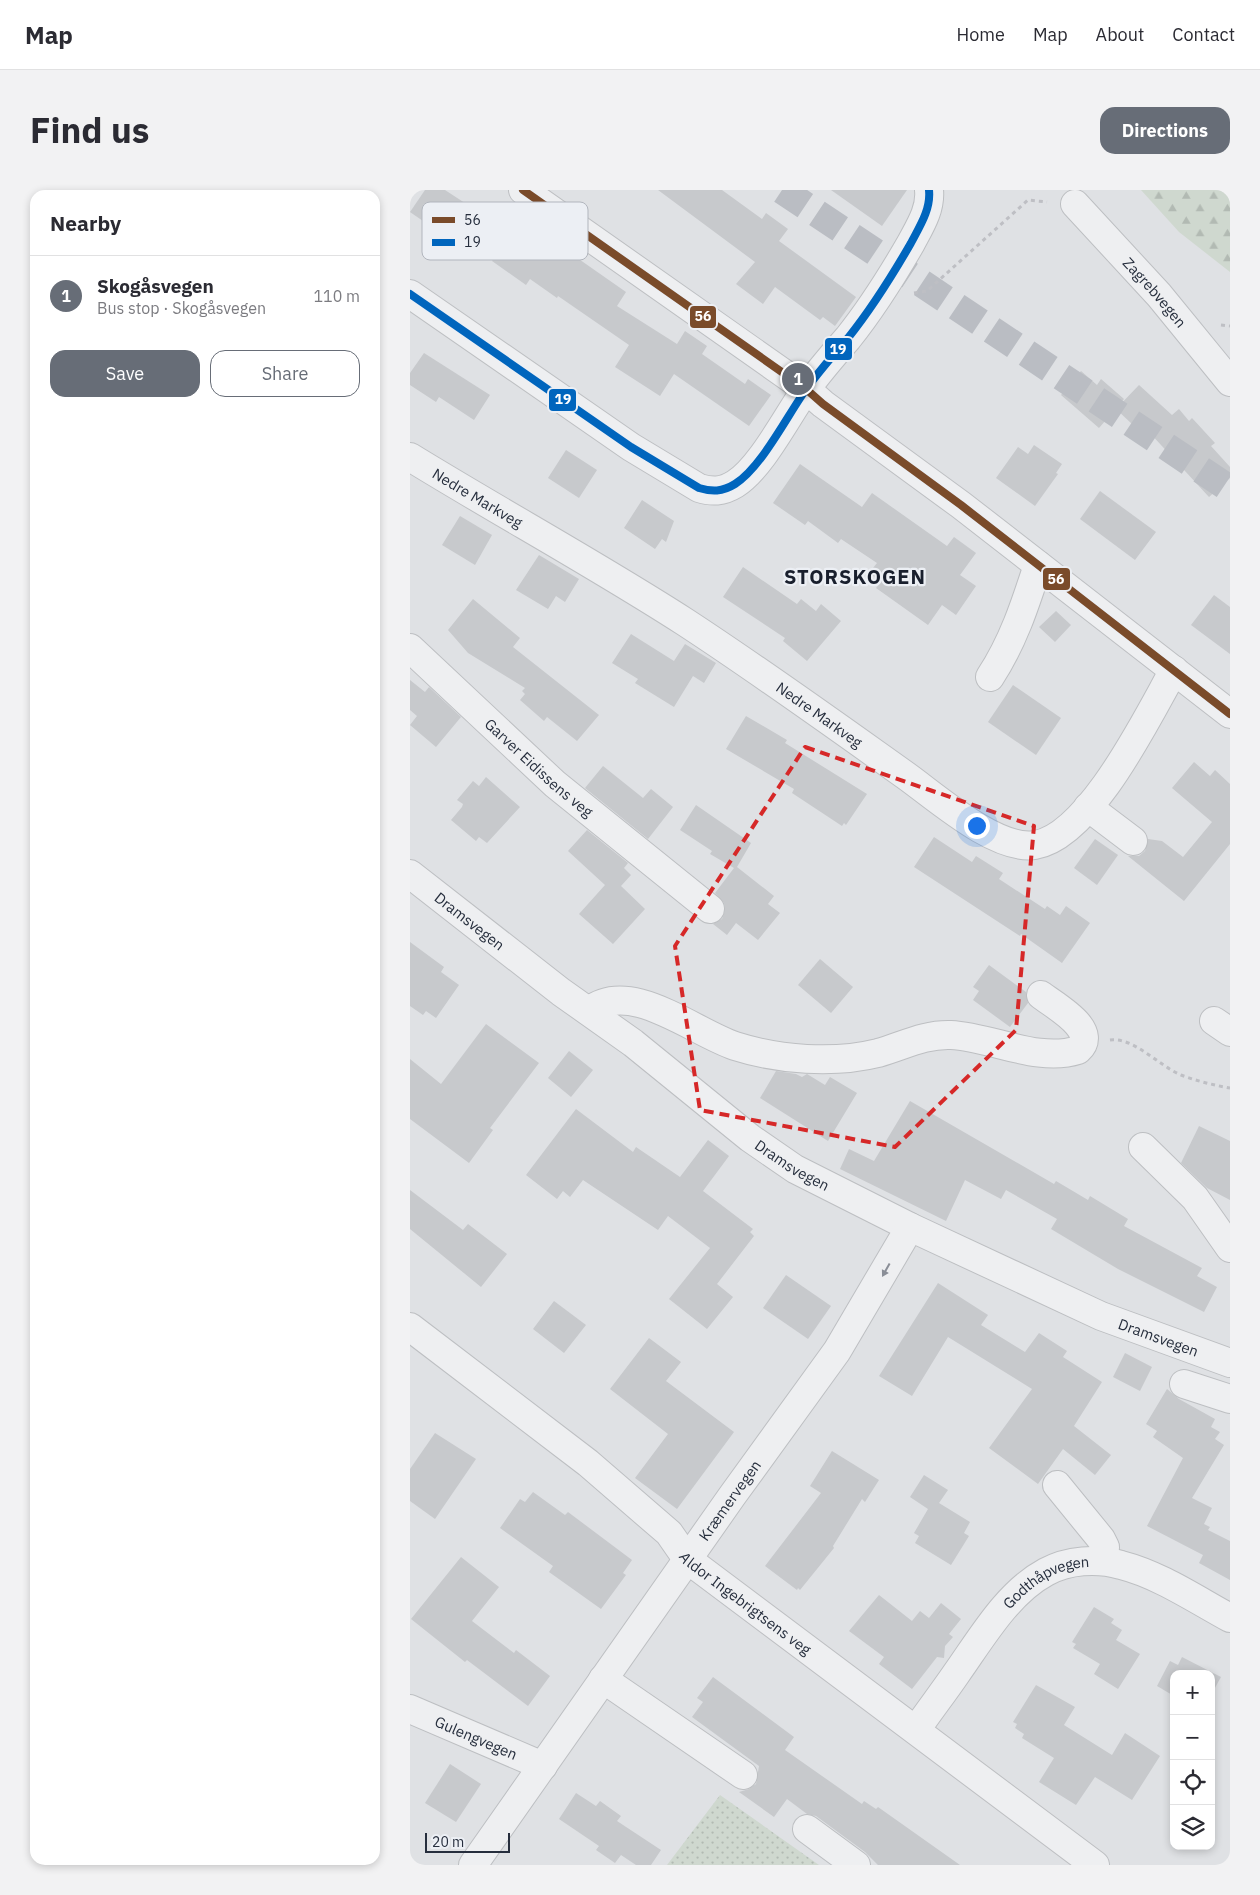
<!DOCTYPE html>
<meta charset="utf-8">
<style>
body{margin:0;font-family:"IBM Plex Sans",sans-serif;background:#f2f2f3;color:#2b2b33}
.controls{position:absolute;right:15px;bottom:15px;display:grid;overflow:hidden;border-radius:10px;box-shadow:0 2px 8px #0003}
.controls button{width:45px;height:45px;display:grid;place-items:center;padding:0;border:0;border-bottom:1px solid #e1e1e2;background:#fff;color:#2b2b33;font:25px sans-serif}
.scale{position:absolute;left:15px;bottom:12px;width:85px;box-sizing:border-box;padding-left:5px;border:2px solid #262e3d;border-top:0;font-size:14px;line-height:18px;white-space:nowrap;color:#262e3d;-webkit-text-stroke:4px #eceff4;paint-order:stroke}
.you{position:absolute;left:566px;top:635px;width:18px;height:18px;margin:-12px;border:4px solid #fff;border-radius:50%;background:#1a73e8;box-shadow:0 0 0 8px #1a73e833}
.badge{display:grid;place-items:center;width:32px;height:32px;border-radius:50%;background:#676d77;color:#fff;font-size:16px;font-weight:700}
.pin{position:absolute;translate:-50% -50%;border:2px solid #fff;box-shadow:0 1px 5px #0006}
.list{margin:0;padding:0;list-style:none}
h2{display:flex;justify-content:space-between;align-items:center;height:65px;margin:0;padding:0 20px;font-size:21px}
h2 small{font-size:16px;font-weight:400;color:#7c7c81}
.list li{display:grid;grid-template-columns:32px 1fr auto;gap:15px;align-items:center;box-sizing:border-box;height:80px;padding:0 20px;border-top:1px solid #e1e1e2}
.list b{display:block;font-size:19px;white-space:nowrap}
.list p{margin:0;font-size:16px;white-space:nowrap;color:#7c7c81}
.list em{font-size:16px;font-style:normal;color:#7c7c81}
.actions{display:flex;gap:10px;padding:15px 20px}
.actions a{flex:1;padding:11px 0;border:1px solid #676d77;border-radius:15px;text-align:center;font-size:18px;color:#676d77}
.actions .main{background:#676d77;color:#fff}
.icon{flex:none;width:28px;height:28px;fill:none;stroke:currentColor;stroke-width:2;stroke-linecap:round;stroke-linejoin:round}
.map{position:relative;flex:none;width:820px;height:1675px;overflow:hidden;border-radius:15px}
header{display:flex;align-items:center;gap:30px;box-sizing:border-box;height:70px;padding:0 25px;background:#fff;border-bottom:1px solid #e1e1e2}
header strong{font-size:24px}
nav{display:flex;gap:28px;margin-inline-start:auto;font-size:18px}
.intro{display:flex;align-items:center;justify-content:space-between;box-sizing:border-box;height:120px;padding:0 30px}
h1{margin:0;font-size:35px}
.button{padding:12px 22px;border-radius:15px;background:#676d77;color:#fff;font-size:18px;font-weight:700}
main{display:flex;gap:30px;padding:0 30px}
aside{flex:1;background:#fff;border-radius:15px;box-shadow:0 2px 8px #0003}
.map>svg:first-child{display:block}
</style>
<header>
<strong>Map</strong>
<nav><a>Home</a><a>Map</a><a>About</a><a>Contact</a></nav>
</header>
<div class="intro"><h1>Find us</h1><a class="button">Directions</a></div>
<main>
<aside>
<h2>Nearby<small></small></h2>
<ul class="list">
<li><span class="badge">1</span><div><b>Skogåsvegen</b><p>Bus stop · Skogåsvegen</p></div><em>110 m</em></li>
</ul>
<div class="actions"><a class="main">Save</a><a>Share</a></div>
</aside>
<div class="map">
<svg width="820" height="1675" viewBox="0 0 820 1675">
<defs>
<pattern id="grass-dots" width="8" height="8" patternUnits="userSpaceOnUse" patternTransform="scale(1.25)"><rect width="8" height="8" fill="#cfd8cf"/><path d="M2 2h.1M6 6h.1" fill="none" stroke="#b2bab3" stroke-width="1.8" stroke-linecap="round"/></pattern>
<pattern id="forest-firs" width="22" height="20" patternUnits="userSpaceOnUse" patternTransform="scale(1.25)"><rect width="22" height="20" fill="#cfd8cf"/><path d="M5 1l3.5 6h-7zM16 11l3.5 6h-7z" fill="#b2bab3"/></pattern>
</defs>
<rect width="100%" height="100%" fill="#dfe1e4"/>
<polygon fill="url(#grass-dots)" points="310,1605 409,1675 257,1675"/>
<polygon fill="url(#forest-firs)" points="731,0 820,0 820,82 769,42"/>
<g fill="#c7c9cc">
<polygon points="15,0 35,0 61,17 39,49 0,22"/>
<polygon points="248,0 312,0 352,29 356,23 378,39 369,51 446,107 425,136 413,127 410,130 365,97 353,114 326,94 345,72"/>
<polygon points="421,0 497,0 472,36"/>
<polygon points="105,37 126,52 133,44 216,102 207,116 267,154 275,141 297,156 292,164 335,194 338,189 361,205 339,236 264,184 250,206 205,177 219,155 148,106 147,108 120,89 116,95 82,71"/>
<polygon points="14,163 80,205 64,230 29,207 26,212 0,195 0,183"/>
<polygon points="671,181 687,195 691,189 714,209 689,238 651,205"/>
<polygon points="729,195 762,225 769,219 779,231 782,228 805,253 801,256 820,277 820,288 799,307 727,229 722,234 706,219"/>
<polygon points="624,255 652,274 646,283 648,284 625,316 586,288 608,257 618,264"/>
<polygon points="156,260 187,280 169,308 138,288"/>
<polygon points="390,274 452,317 462,303 537,356 544,347 566,363 550,385 566,396 546,425 532,415 518,435 466,398 471,392 459,383 467,373 431,349 428,353 398,331 395,335 363,313"/>
<polygon points="690,301 746,342 725,370 670,329"/>
<polygon points="232,310 264,331 256,352 252,349 245,359 214,338"/>
<polygon points="50,326 82,345 65,375 32,355"/>
<polygon points="129,365 169,389 155,412 146,406 138,419 106,400"/>
<polygon points="333,377 387,414 391,409 406,421 411,414 431,431 397,471 373,451 375,448 313,407"/>
<polygon points="804,405 820,417 820,464 781,435"/>
<polygon points="63,409 110,448 103,457 189,525 167,551 137,527 134,531 110,510 115,504 112,501 115,498 58,463 38,440"/>
<polygon points="646,421 661,435 645,452 629,437"/>
<polygon points="221,444 264,471 275,454 306,473 294,493 283,486 264,517 225,493 228,489 202,473"/>
<polygon points="0,490 15,502 19,497 51,527 26,557 0,535 7,526 0,520"/>
<polygon points="603,495 651,528 626,565 578,532"/>
<polygon points="336,526 377,550 375,553 457,604 436,635 434,633 432,636 382,603 384,599 316,559"/>
<polygon points="784,572 800,586 805,580 820,594 820,654 774,711 718,666 729,666 735,661 738,649 752,651 773,667 802,632 762,598"/>
<polygon points="193,576 233,608 241,599 263,617 238,649 175,598"/>
<polygon points="76,587 110,617 77,653 69,647 66,651 41,630 52,617 53,614 47,610 63,591 69,596"/>
<polygon points="286,615 341,653 327,677 364,706 358,714 370,723 348,750 326,733 317,745 303,734 312,729 315,721 314,713 305,703 324,678 300,664 302,661 270,640"/>
<polygon points="177,640 218,673 214,678 221,685 211,696 235,719 203,754 169,724 195,695 158,661"/>
<polygon points="524,647 562,672 566,666 593,683 589,689 635,719 637,716 650,725 656,716 680,733 652,773 611,744 610,746 504,677"/>
<polygon points="685,649 708,665 687,695 664,678"/>
<polygon points="0,752 34,777 31,782 49,795 26,828 16,821 13,825 0,816"/>
<polygon points="410,769 443,797 421,823 388,795"/>
<polygon points="579,775 616,802 618,813 600,837 563,810 569,801 563,797"/>
<polygon points="76,834 129,873 80,938 83,940 59,973 0,929 0,869 31,894"/>
<polygon points="159,861 183,880 161,907 138,888"/>
<polygon points="366,881 386,884 392,887 397,884 415,895 420,887 447,903 418,951 350,908"/>
<polygon points="500,911 644,994 646,991 678,1010 680,1006 718,1029 714,1036 792,1078 787,1086 807,1097 794,1122 708,1079 641,1039 647,1029 596,1000 591,1009 555,990 536,1031 430,979 439,959 464,971"/>
<polygon points="166,919 223,962 226,957 270,987 298,950 319,966 293,1001 343,1039 340,1042 344,1046 307,1094 323,1107 297,1139 259,1109 300,1058 258,1026 248,1040 173,990 160,1007 153,1001 147,1009 116,985"/>
<polygon points="789,936 820,951 820,1010 797,998 771,973"/>
<polygon points="0,1000 53,1040 58,1034 97,1064 71,1097 0,1039"/>
<polygon points="376,1085 421,1116 398,1149 353,1118"/>
<polygon points="528,1093 578,1125 571,1135 615,1162 629,1143 657,1161 653,1167 692,1192 664,1236 701,1265 685,1285 653,1259 628,1294 579,1258 622,1199 538,1147 502,1206 469,1186"/>
<polygon points="144,1111 176,1135 154,1163 123,1139"/>
<polygon points="239,1148 271,1172 256,1191 324,1242 267,1319 225,1288 258,1244 200,1199"/>
<polygon points="715,1163 742,1177 730,1201 703,1187"/>
<polygon points="757,1199 769,1209 805,1229 801,1237 810,1242 805,1249 814,1255 782,1308 802,1318 794,1334 800,1337 798,1340 820,1351 820,1390 789,1373 793,1365 737,1336 773,1268 743,1247 747,1241 736,1234"/>
<polygon points="25,1243 66,1269 25,1329 0,1311 0,1279"/>
<polygon points="422,1261 469,1290 455,1312 452,1309 423,1356 424,1358 390,1400 388,1398 387,1400 355,1376 411,1303 400,1296"/>
<polygon points="514,1285 538,1300 529,1313 560,1332 554,1343 559,1346 541,1375 505,1353 509,1346 504,1343 518,1319 500,1307"/>
<polygon points="123,1302 155,1325 158,1322 222,1370 213,1383 216,1385 191,1419 139,1382 143,1376 90,1338 110,1309 115,1312"/>
<polygon points="51,1367 89,1397 62,1431 104,1463 106,1460 140,1486 118,1516 57,1470 55,1472 1,1429"/>
<polygon points="469,1405 502,1431 510,1421 519,1428 531,1413 551,1429 539,1444 543,1447 535,1456 534,1468 527,1467 502,1499 469,1474 474,1467 439,1441"/>
<polygon points="684,1417 704,1429 701,1433 712,1440 706,1450 730,1464 708,1499 684,1484 690,1474 663,1458 666,1454 662,1452"/>
<polygon points="772,1467 811,1487 801,1505 801,1484 764,1484 764,1506 747,1496 760,1471 768,1475"/>
<polygon points="303,1487 384,1547 375,1560 452,1614 454,1611 466,1619 468,1617 550,1675 468,1675 455,1662 406,1626 397,1624 377,1609 364,1627 329,1602 339,1599 346,1594 349,1576 282,1527 293,1512 287,1508"/>
<polygon points="626,1495 665,1517 654,1535 702,1565 715,1543 750,1566 722,1610 685,1587 666,1615 629,1592 644,1568 612,1548 614,1544 605,1538 607,1534 603,1532"/>
<polygon points="40,1574 71,1594 46,1632 15,1613"/>
<polygon points="166,1603 186,1616 190,1611 211,1626 207,1631 251,1660 241,1675 226,1675 211,1665 205,1673 186,1660 189,1656 149,1629"/>
</g>
<g fill="none" stroke-linecap="round" stroke-linejoin="round">
<polyline stroke="#babdc3" stroke-width="28" stroke-dasharray="28 14" stroke-linecap="butt" points="372,0 820,299"/>
<defs>
<g id="minor">
<polyline points="113,0 396,199 413,214 551,315 820,524"/>
<path id="s1" d="M665 14 749 105 820 192"/>
<path d="M0 104 221 257 289 298C302 302 312 302 325 294 352 277 378 224 397 198 410 180 424 164 438 148 462 118 482 86 501 53 510 36 521 19 519 0"/>
<path id="s2" d="M0 267C91 323 185 374 275 432 350 481 422 533 495 585 526 607 586 661 625 655 680 646 738 526 764 480"/>
<path id="s3" d="M0 458 145 594 300 719"/>
<path d="M580 487C603 452 615 415 628 375"/>
<polyline points="678,617 723,651"/>
<path id="s4" d="M0 684 151 802 223 853 340 948 385 979 500 1037 691 1126 820 1173"/>
<path d="M179 821C220 788 283 842 325 856 369 870 424 874 468 863 493 856 514 844 541 845 582 847 628 873 668 860 690 840 645 816 631 805"/>
<polyline points="804,831 820,842"/>
<polyline points="733,957 785,1008 820,1058"/>
<path id="s5" d="M0 1137 178 1273 259 1343 277 1369 685 1675"/>
<polyline points="774,1194 820,1209"/>
<polyline points="647,1295 691,1349 695,1357 694,1371"/>
<polyline points="193,1489 333,1585"/>
<path id="s6" d="M0 1519 133 1576"/>
<path id="s7" d="M506 1540C519 1521 533 1503 546 1484 571 1449 597 1403 636 1382 658 1370 687 1368 711 1375 750 1385 785 1409 820 1428"/>
<polyline points="397,1639 446,1675"/>
<path id="s8" d="M63 1675 322 1306 427 1161 500 1037"/>
</g>
</defs>
<use href="#minor" stroke="#bdbfc2" stroke-width="30"/>
<g stroke="#bebfc4" stroke-width="3" stroke-dasharray="4 4" stroke-linecap="butt">
<polyline points="504,103 517,101 618,10 637,12"/>
<polyline points="811,135 820,136"/>
<path d="M700 850C724 847 749 876 771 885 787 891 803 895 820 898"/>
</g>
<use href="#minor" stroke="#eeeff1" stroke-width="28"/>
<defs>
<polyline id="bus-1" points="113,0 396,199 413,214 551,315 820,524"/>
<path id="bus-2" d="M0 104 221 257 289 298C302 302 312 302 325 294 352 277 378 224 397 198 410 180 424 164 438 148 462 118 482 86 501 53 510 36 521 19 519 0"/>
</defs>
<use href="#bus-1" stroke="#eceff4" stroke-width="11"/>
<use href="#bus-2" stroke="#eceff4" stroke-width="11"/>
<use href="#bus-1" stroke="#7a4b2a" stroke-width="8"/>
<use href="#bus-2" stroke="#0065bd" stroke-width="8"/>
</g>
<defs><path id="oneway-solid" d="M-6-.8H1V-3.2L6.5 0L1 3.2V.8H-6Z" transform="scale(1.25)"/></defs>
<use fill="#8a8e97" href="#oneway-solid" transform="translate(476 1080) rotate(119)"/>
<path fill="none" stroke="#d62828" stroke-width="4" stroke-dasharray="10 6" stroke-linejoin="round" d="M395 557 624 636 606 840 485 957 290 920 265 756Z"/>
<g text-anchor="middle" dominant-baseline="central" stroke-width="4.5" stroke-linejoin="round" paint-order="stroke">
<g font-size="15" fill="#262e3d" stroke="#eceff4">
<text stroke="none"><textPath href="#s1" startOffset="119">Zagrebvegen</textPath></text>
<text stroke="none"><textPath href="#s2" startOffset="79">Nedre Markveg</textPath></text>
<text stroke="none"><textPath href="#s2" startOffset="484">Nedre Markveg</textPath></text>
<text stroke="none"><textPath href="#s3" startOffset="176">Garver Eidissens veg</textPath></text>
<text stroke="none"><textPath href="#s4" startOffset="76">Dramsvegen</textPath></text>
<text stroke="none"><textPath href="#s4" startOffset="481">Dramsvegen</textPath></text>
<text stroke="none"><textPath href="#s4" startOffset="886">Dramsvegen</textPath></text>
<text stroke="none"><textPath href="#s8" startOffset="446">Kræmervegen</textPath></text>
<text stroke="none"><textPath href="#s7" startOffset="202">Godthåpvegen</textPath></text>
<text stroke="none"><textPath href="#s5" startOffset="436">Aldor Ingebrigtsens veg</textPath></text>
<text stroke="none"><textPath href="#s6" startOffset="72">Gulengvegen</textPath></text>
</g>
<g font-size="20" font-weight="bold" letter-spacing="1" fill="#191f2d" stroke="#eceff4">
<text x="445" y="386">STORSKOGEN</text>
</g>
</g>
<rect x="12" y="12" width="166" height="58" rx="8" fill="#eceff4" stroke="#b1b5bd" stroke-width="1"/>
<rect x="22" y="27" width="23" height="6" fill="#7a4b2a"/>
<rect x="22" y="49" width="23" height="7" fill="#0065bd"/>
<g font-size="14" fill="#262e3d">
<text x="54" y="35">56</text>
<text x="54" y="57">19</text>
</g>
<g stroke="#eceff4" stroke-width="2">
<rect x="279" y="115" width="28" height="24" rx="5" fill="#7a4b2a"/>
<rect x="414" y="147" width="29" height="24" rx="5" fill="#0065bd"/>
<rect x="138" y="198" width="29" height="24" rx="5" fill="#0065bd"/>
<rect x="632" y="377" width="29" height="24" rx="5" fill="#7a4b2a"/>
</g>
<g font-size="14" text-anchor="middle" font-weight="bold" fill="#fff">
<text x="293" y="131">56</text>
<text x="428" y="164">19</text>
<text x="153" y="214">19</text>
<text x="646" y="394">56</text>
</g>
</svg>
<div class="controls">
<button>+</button>
<button>−</button>
<button><svg class="icon" aria-label="locate" viewBox="0 0 24 24"><circle cx="12" cy="12" r="6"/><path d="M12 2v4M12 18v4M2 12h4M18 12h4"/></svg></button>
<button><svg class="icon" aria-label="layers" viewBox="0 0 24 24"><path d="M12 4l9 5-9 5-9-5zM3 14l9 5 9-5"/></svg></button>
</div>
<div class="scale">20 m</div>
<div class="you"></div>
<div class="pin badge" style="left:388px;top:189px">1</div>
</div>
</main>
